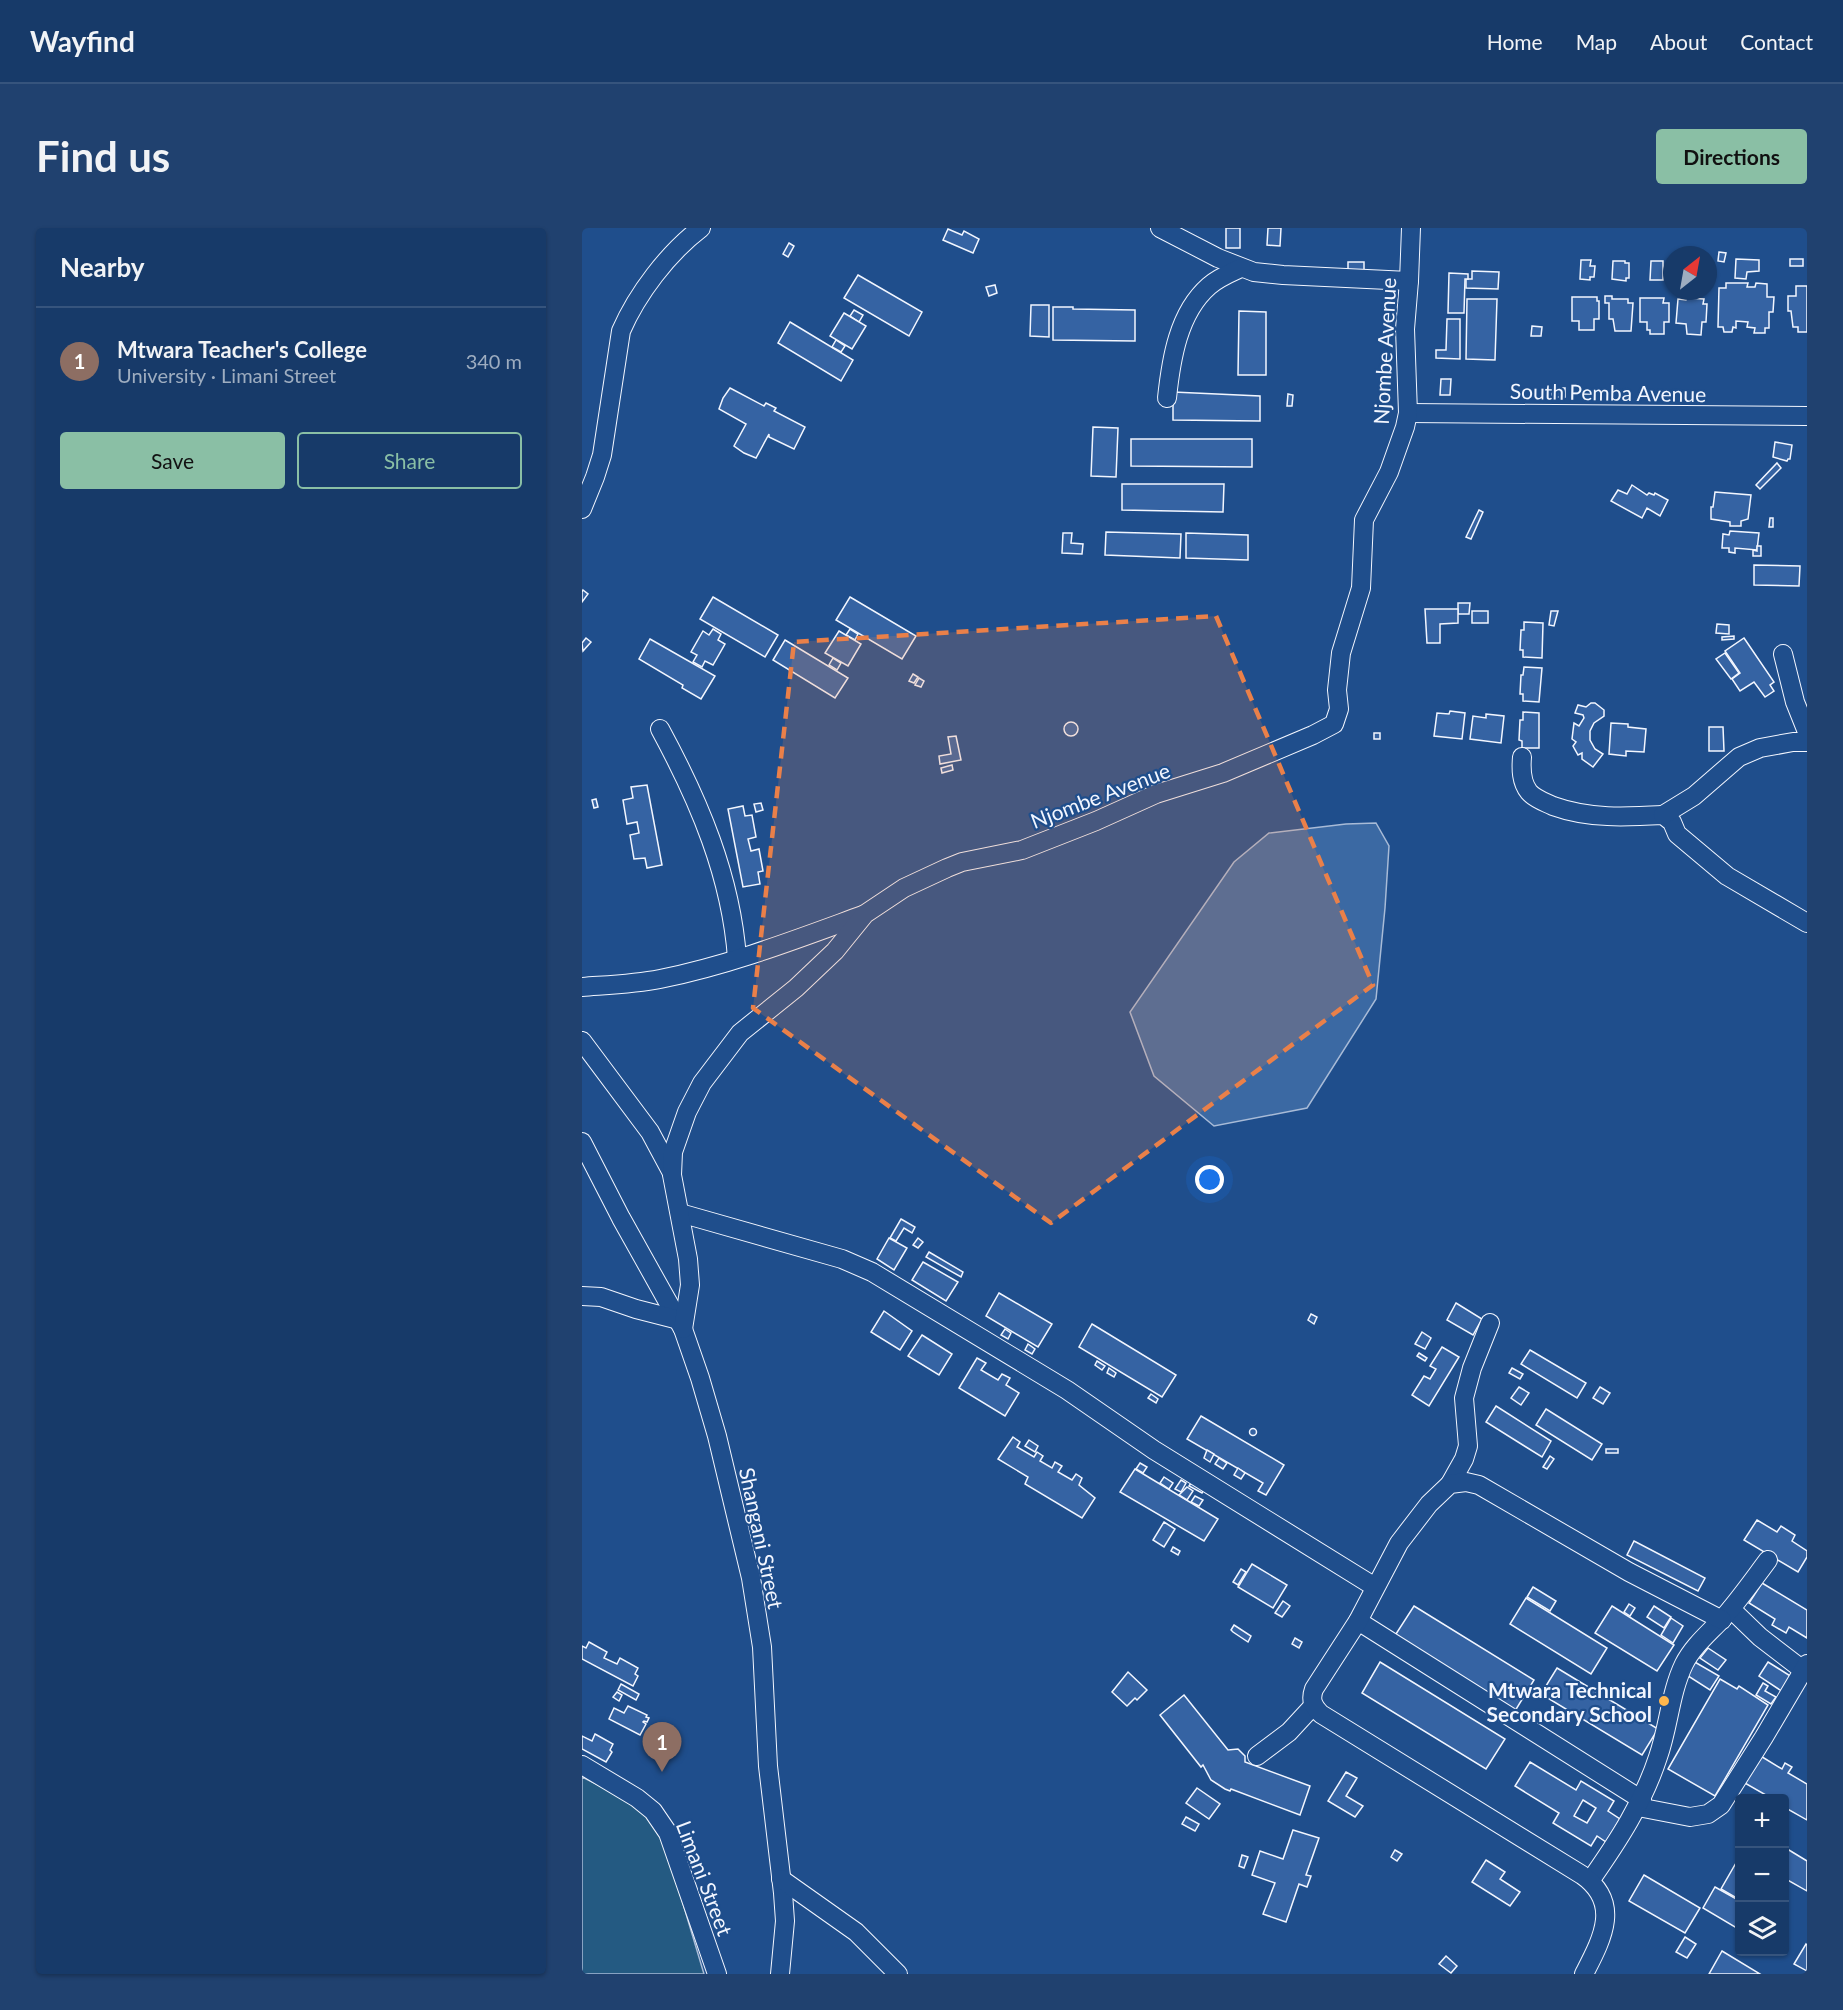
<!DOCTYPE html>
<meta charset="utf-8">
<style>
body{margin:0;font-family:Lato,sans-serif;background:#20416f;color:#f1f3f6}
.controls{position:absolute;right:18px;bottom:18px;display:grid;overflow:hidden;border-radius:6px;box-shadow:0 2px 4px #0004}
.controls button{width:54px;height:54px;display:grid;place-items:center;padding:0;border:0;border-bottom:2px solid #36547d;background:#173a69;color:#f1f3f6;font:30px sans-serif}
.compass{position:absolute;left:1081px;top:18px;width:54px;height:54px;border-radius:50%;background:#173a69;box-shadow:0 2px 4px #0004;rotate:31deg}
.you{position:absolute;left:628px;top:952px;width:21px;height:21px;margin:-15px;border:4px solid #fff;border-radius:50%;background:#1a73e8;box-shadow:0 0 0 9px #1a73e833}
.badge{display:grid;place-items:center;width:39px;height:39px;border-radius:50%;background:#8abfa5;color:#fff;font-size:20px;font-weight:700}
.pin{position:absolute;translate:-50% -50px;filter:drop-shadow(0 2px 3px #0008)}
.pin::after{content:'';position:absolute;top:32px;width:21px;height:18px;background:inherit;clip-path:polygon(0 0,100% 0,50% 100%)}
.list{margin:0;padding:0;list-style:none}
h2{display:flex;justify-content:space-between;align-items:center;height:78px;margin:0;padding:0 24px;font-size:26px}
h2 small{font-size:20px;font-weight:400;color:#9eadc0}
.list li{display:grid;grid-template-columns:39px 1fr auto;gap:18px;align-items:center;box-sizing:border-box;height:108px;padding:0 24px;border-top:2px solid #36547d}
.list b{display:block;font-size:22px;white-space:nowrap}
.list p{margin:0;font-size:20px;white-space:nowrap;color:#9eadc0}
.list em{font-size:20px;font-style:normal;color:#9eadc0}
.actions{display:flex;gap:12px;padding:18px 24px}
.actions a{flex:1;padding:14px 0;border:2px solid #8abfa5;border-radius:6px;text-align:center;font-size:21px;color:#8abfa5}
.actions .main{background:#8abfa5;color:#111}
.icon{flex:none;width:33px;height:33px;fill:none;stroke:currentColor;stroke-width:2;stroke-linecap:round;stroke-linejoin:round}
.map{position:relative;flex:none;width:1225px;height:1746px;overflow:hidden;border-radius:6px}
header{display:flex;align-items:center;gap:36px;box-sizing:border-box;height:84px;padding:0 30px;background:#173a69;border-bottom:2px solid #36547d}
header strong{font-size:28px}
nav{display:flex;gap:33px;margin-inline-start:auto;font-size:21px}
.intro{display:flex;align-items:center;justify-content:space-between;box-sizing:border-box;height:144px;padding:0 36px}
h1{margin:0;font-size:42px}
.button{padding:15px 27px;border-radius:6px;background:#8abfa5;color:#111;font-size:21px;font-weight:700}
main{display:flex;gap:36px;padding:0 36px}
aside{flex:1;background:#173a69;border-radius:6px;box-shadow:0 2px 4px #0004}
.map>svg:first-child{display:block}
</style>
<header>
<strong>Wayfind</strong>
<nav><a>Home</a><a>Map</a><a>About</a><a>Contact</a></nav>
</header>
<div class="intro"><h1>Find us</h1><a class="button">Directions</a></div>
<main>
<aside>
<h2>Nearby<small></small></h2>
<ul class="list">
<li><span class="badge" style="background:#8d6e63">1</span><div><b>Mtwara Teacher's College</b><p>University · Limani Street</p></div><em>340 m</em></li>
</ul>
<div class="actions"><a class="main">Save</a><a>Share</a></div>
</aside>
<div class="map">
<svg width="1225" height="1746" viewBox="0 0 1225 1746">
<rect width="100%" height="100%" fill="#1f4e8c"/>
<polygon fill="#245a82" stroke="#a8bbd7" stroke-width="1.5" points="0,1549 59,1578 82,1612 122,1746 0,1746"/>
<polygon fill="#3b69a3" stroke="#a8bbd7" stroke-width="1.5" points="794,595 807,618 803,680 794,771 725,880 632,898 572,848 548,784 652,634 687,605 764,596"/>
<g fill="#3563a3" stroke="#f2f6ff" stroke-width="1.5" fill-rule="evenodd">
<rect x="644" y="0" width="14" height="20"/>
<polygon points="686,0 699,0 698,18 685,17"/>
<polygon points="366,1 380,7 382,3 397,11 391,25 361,12"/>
<polygon points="207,15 212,18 206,29 201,26"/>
<polygon points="1137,24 1144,25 1142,34 1136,33"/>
<polygon points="1154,31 1177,32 1177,43 1165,44 1164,51 1153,50"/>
<rect x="1208" y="31" width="13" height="7"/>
<polygon points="999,32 1009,32 1008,38 1013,38 1012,49 1008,49 1008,52 998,51"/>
<polygon points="1031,33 1043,33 1043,35 1047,35 1047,50 1044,50 1044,53 1030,51"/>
<polygon points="1069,33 1081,33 1081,52 1068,52"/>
<rect x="766" y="34" width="16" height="11"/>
<polygon points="890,43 917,44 916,61 884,60 884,51 890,51"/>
<polygon points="867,45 886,46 886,51 883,51 882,85 866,85"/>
<polygon points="276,47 340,84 327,108 262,70"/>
<polygon points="1144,55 1166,55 1165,59 1173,59 1174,55 1185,56 1185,69 1192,69 1191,84 1187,84 1187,100 1183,100 1183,105 1172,105 1173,100 1165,99 1166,94 1154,93 1154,100 1151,99 1150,104 1142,104 1141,99 1136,99 1137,60 1144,60"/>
<polygon points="413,57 415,65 407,68 404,59"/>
<polygon points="1214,58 1225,58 1225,104 1216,104 1216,99 1211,99 1209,83 1206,83 1206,68 1214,68"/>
<polygon points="1023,68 1030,68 1030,71 1046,71 1046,75 1051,75 1049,103 1033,103 1031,91 1027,91 1027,75 1023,75"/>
<polygon points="990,69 1015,69 1015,73 1017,73 1017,91 1012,91 1012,102 997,102 997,93 990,93"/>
<polygon points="1058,70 1082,70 1081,75 1087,75 1087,94 1082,94 1082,106 1068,106 1068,102 1065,102 1065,94 1058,94"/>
<polygon points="1105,70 1122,71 1121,76 1125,76 1124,94 1120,94 1119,107 1105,106 1104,96 1094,95 1096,71 1104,72"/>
<polygon points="885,71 915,71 913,132 884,131"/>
<polygon points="449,77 467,77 467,109 448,108"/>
<polygon points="471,79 491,79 491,81 553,82 553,113 471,112"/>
<polygon points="272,82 281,87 277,94 268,88"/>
<polygon points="657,83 684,84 684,147 656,147"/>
<polygon points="262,85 284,98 270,121 248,108"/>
<polygon points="865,91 878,91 878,131 854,130 854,122 864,122"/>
<polygon points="208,94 271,132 259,153 196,115"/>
<polygon points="950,98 960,99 959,108 949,108"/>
<polygon points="254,112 263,118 259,124 250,119"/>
<polygon points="859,151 869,151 868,167 858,167"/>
<polygon points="148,160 182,178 184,175 194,180 192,183 223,199 212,221 187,209 187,206 174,230 162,225 152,218 164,196 137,181 141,170"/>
<rect x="970" y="160" width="13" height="9"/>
<polygon points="591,164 678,168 678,193 591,192"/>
<polygon points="706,166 711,167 710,178 705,178"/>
<polygon points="511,199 536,200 534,249 509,248"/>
<polygon points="549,211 670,211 670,239 549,238"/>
<polygon points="1193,214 1210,217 1208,231 1206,231 1205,233 1191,229"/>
<polygon points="1195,235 1199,240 1178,261 1174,257"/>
<polygon points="540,256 642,256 641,284 540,282"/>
<polygon points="1050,257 1065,267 1067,265 1072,267 1073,265 1086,272 1078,288 1065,280 1060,290 1029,273 1036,262 1045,266"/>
<polygon points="1133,264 1169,267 1166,291 1159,293 1159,298 1148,298 1148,294 1129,291 1129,279 1131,279"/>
<polygon points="897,282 901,284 889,311 884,309"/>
<polygon points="1188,290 1191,290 1191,299 1187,299"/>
<polygon points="1148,303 1177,305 1175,322 1153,320 1153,325 1147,324 1147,320 1140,320 1141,306 1147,307"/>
<polygon points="524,304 599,306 598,330 523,327"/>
<polygon points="481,305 490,305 489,315 501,316 500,326 480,325"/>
<polygon points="604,305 666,307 666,332 604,330"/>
<polygon points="1175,318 1179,318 1179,328 1171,328 1171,322 1175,323"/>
<polygon points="1172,337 1218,338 1217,358 1172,357"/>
<polygon points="1,362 6,366 0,374 0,364"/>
<polygon points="131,369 196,407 183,429 118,391"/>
<polygon points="268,369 334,408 320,431 254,392"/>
<polygon points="876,375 888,375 887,386 876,386"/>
<polygon points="843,381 876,381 876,395 858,396 858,415 845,415"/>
<rect x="890" y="383" width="16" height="12"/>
<polygon points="969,383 976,383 972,398 967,397"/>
<polygon points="942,394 961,395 960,430 941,429 941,422 938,422 939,402 942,402"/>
<polygon points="1135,396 1147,397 1147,406 1134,405"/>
<polygon points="131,401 139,406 136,412 143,416 131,437 123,433 120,439 111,434 115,427 109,424 121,403 127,407"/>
<polygon points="268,401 276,406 273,412 264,407"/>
<polygon points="257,403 279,416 266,438 243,425"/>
<polygon points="1152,408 1152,411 1140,412 1140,409"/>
<polygon points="4,410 9,414 1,423 0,415"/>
<polygon points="1162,410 1192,454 1188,457 1192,463 1183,469 1172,454 1158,463 1150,451 1158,445 1143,423"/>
<polygon points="68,411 133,448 119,471 100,460 101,457 57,431"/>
<polygon points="203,412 266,450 253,470 191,432"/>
<polygon points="1143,425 1157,445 1149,451 1134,431"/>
<polygon points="251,430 259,435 255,442 247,437"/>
<polygon points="942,439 960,440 957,474 941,473 941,466 938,466 939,447 941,447"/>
<polygon points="331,446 336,449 332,455 327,453"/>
<polygon points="337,450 342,453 339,459 333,457"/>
<polygon points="1009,475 1013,475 1022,482 1022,488 1012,495 1008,503 1008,512 1013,521 1021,526 1011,539 1000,531 1000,525 996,527 991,518 994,514 990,511 992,495 997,498 1002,490 1001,487 993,485 996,477 1004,479"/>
<polygon points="868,483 883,485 880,511 852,508 855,485 867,486"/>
<polygon points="941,484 957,485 957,520 940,520 940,513 937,512 938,492 941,492"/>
<polygon points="904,486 922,488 919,515 888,511 891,488 904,490"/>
<circle cx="489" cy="501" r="7"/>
<polygon points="1029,495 1046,496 1046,499 1064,501 1062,524 1044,523 1044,528 1027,526"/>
<polygon points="1127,499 1141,499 1142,523 1127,523"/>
<rect x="792" y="505" width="6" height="6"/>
<polygon points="374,508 379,532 358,536 357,528 369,526 366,509"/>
<polygon points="370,537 371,542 360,545 359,540"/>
<polygon points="65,557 80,637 65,640 63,630 52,631 48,607 57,605 55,594 45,596 41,572 51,570 49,559"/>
<polygon points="14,571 16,579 12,580 10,572"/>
<polygon points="179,575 181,582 174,584 172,576"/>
<polygon points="161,578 163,588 170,587 174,609 166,611 169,623 177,621 181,643 176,644 178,656 161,659 146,581"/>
<polygon points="319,991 333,999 330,1005 322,1000 314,1013 308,1010"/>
<polygon points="307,1010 325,1020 312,1042 295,1031"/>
<polygon points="336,1010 341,1014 336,1020 331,1017"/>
<polygon points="347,1024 381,1044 379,1049 344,1029"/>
<polygon points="341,1034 376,1054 364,1073 330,1052"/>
<polygon points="417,1065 470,1096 456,1119 404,1088"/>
<polygon points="874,1075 900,1091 891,1107 865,1092"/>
<polygon points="302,1083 330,1103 318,1122 289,1104"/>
<polygon points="729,1086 735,1089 732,1096 726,1092"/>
<polygon points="510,1096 594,1147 580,1169 497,1119"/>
<polygon points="423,1101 429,1105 426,1111 419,1107"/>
<polygon points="840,1104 849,1110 843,1121 833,1116"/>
<polygon points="340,1107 370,1126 357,1147 326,1128"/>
<polygon points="446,1116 453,1121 450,1126 443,1122"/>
<polygon points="860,1119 877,1129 847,1178 830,1167 842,1148 848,1151 854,1141 848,1138"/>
<polygon points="948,1122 1004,1155 995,1170 939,1136"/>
<polygon points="837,1125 845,1130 843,1133 835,1128"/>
<polygon points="395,1130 404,1135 399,1142 416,1152 420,1146 428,1150 424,1157 437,1165 423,1188 377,1160"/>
<polygon points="515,1133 523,1138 520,1142 513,1137"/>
<polygon points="527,1140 534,1145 532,1149 525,1145"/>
<polygon points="930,1140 941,1146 938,1151 927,1145"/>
<polygon points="937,1159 947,1165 939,1177 929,1170"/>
<polygon points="1018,1159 1028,1165 1021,1176 1011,1170"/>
<polygon points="569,1166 576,1171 574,1175 566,1170"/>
<polygon points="914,1178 969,1213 960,1229 904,1194"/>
<polygon points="964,1181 1020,1216 1010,1232 954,1197"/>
<polygon points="619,1188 702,1237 684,1267 676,1263 681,1255 605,1211"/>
<circle cx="671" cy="1204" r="3.5"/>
<polygon points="431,1209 438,1214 435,1219 452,1229 455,1224 461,1228 458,1233 470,1240 473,1234 480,1238 476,1244 490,1252 494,1246 500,1250 497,1257 513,1270 500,1290 443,1256 446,1249 416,1231"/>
<polygon points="447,1212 456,1218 453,1224 443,1218"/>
<rect x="1024" y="1221" width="12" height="4"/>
<polygon points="625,1222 632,1226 628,1234 622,1230"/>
<polygon points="968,1228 972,1231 965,1241 961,1239"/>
<polygon points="637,1230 645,1235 641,1241 633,1236"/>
<polygon points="558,1235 565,1239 561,1245 554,1241"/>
<polygon points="656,1240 663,1245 659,1251 652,1247"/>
<polygon points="553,1241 636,1291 622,1313 538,1264"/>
<polygon points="582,1249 591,1255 587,1261 578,1255"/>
<polygon points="599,1252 604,1255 599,1264 593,1261"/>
<polygon points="611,1252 623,1259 620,1265 607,1258"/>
<polygon points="605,1259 611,1263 605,1272 597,1267"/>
<polygon points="613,1268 621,1272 617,1278 609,1274"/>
<polygon points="1175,1292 1195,1304 1199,1298 1213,1307 1210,1313 1225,1323 1225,1329 1216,1344 1162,1312"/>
<polygon points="582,1294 593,1301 582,1319 571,1312"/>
<polygon points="1052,1313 1123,1350 1116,1363 1045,1327"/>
<polygon points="591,1319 598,1323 596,1327 589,1323"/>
<polygon points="670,1336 705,1357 691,1380 656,1359"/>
<polygon points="659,1341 664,1344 656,1357 651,1354"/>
<polygon points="1180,1355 1225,1382 1225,1410 1207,1399 1204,1405 1190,1397 1193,1391 1167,1375"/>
<polygon points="951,1359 974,1373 968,1383 945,1369"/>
<polygon points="944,1370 1025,1420 1009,1446 928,1396"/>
<polygon points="701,1373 708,1378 700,1389 693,1385"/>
<polygon points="1047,1376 1053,1380 1048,1388 1042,1384"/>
<polygon points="832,1378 952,1452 933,1483 812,1409"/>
<polygon points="1030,1378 1092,1417 1075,1443 1013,1405"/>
<polygon points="1072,1378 1089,1389 1082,1400 1065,1389"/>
<polygon points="1089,1390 1101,1398 1091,1415 1079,1407"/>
<polygon points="652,1397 669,1408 666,1414 651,1404 649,1402"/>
<polygon points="713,1410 720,1414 717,1420 710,1416"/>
<polygon points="7,1414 25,1424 22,1430 35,1436 38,1430 56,1440 53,1446 56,1448 51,1458 0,1431 0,1418 4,1420"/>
<polygon points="1126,1420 1144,1432 1136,1442 1118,1430"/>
<polygon points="1111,1433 1137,1448 1128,1462 1103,1446"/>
<polygon points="798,1434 923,1511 904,1541 780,1465"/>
<polygon points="1186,1434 1210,1449 1201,1464 1177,1448"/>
<polygon points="975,1440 1076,1501 1060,1527 959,1466"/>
<polygon points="546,1444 565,1462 555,1472 553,1470 545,1478 530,1464"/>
<polygon points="1138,1451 1155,1461 1157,1458 1186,1477 1133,1568 1086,1541"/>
<polygon points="1181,1455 1186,1458 1183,1463 1194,1469 1189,1476 1174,1467"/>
<polygon points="39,1456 57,1466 54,1472 36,1462"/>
<polygon points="35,1464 40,1467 37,1473 31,1469"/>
<polygon points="602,1467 646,1522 656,1521 663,1528 663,1534 728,1558 718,1587 649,1561 648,1563 643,1561 629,1552 621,1537 619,1539 578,1487"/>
<polygon points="46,1478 65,1487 64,1489 67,1490 65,1494 62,1493 61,1494 64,1496 58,1507 27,1491 32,1480 42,1485"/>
<polygon points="13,1506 31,1516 28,1522 30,1524 24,1534 0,1521 0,1508 10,1513"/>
<polygon points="1177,1527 1200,1541 1203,1535 1210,1539 1206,1545 1225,1556 1225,1592 1202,1579 1202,1570 1189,1570 1161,1554"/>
<path d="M948 1534 994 1562 999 1553 1032 1573 1026 1583 1038 1591 1024 1614 1015 1608 1009 1618 971 1595 977 1585 933 1558ZM1001 1572 1014 1580 1005 1595 992 1588Z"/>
<polygon points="764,1544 775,1550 764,1568 781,1578 773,1589 746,1573"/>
<polygon points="615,1560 638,1576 627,1591 604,1575"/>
<polygon points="604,1589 617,1596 613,1603 600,1596"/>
<polygon points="711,1602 737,1610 724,1647 729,1648 725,1659 717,1656 704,1694 681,1686 693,1655 670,1647 678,1623 701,1631"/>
<polygon points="1202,1619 1225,1633 1225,1663 1202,1650"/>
<polygon points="813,1622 820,1626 815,1633 809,1629"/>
<polygon points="660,1627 666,1629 662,1640 657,1638"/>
<polygon points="1158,1628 1158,1672 1139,1661"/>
<polygon points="904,1632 923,1644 918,1651 938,1664 928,1678 890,1654"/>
<polygon points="1062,1647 1118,1680 1103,1705 1047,1673"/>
<polygon points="1133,1659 1158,1673 1158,1702 1121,1680"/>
<polygon points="1103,1709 1114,1716 1105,1730 1094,1724"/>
<polygon points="1224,1716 1225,1717 1225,1743 1212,1736"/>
<polygon points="1140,1723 1178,1746 1127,1746"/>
<polygon points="864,1728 875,1738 869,1745 857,1736"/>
</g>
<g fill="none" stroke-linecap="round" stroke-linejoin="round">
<defs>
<g id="minor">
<polyline points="578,0 636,30 672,44 701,47 827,53"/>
<path d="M585 170C589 132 596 85 627 58 636 50 648 45 659 40"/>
<polyline points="826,185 1225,188"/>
<path d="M0 281 13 249 20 227 39 103C55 66 86 25 119 0"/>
<polyline points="1201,426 1213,474 1225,504"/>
<path d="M78 501C117 573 149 648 155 730"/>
<path d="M940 529C939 541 939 554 947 564 953 571 963 574 971 578 1007 591 1044 589 1081 587L1090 594 1095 606 1145 648 1225 695"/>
<polyline points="1081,587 1112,568 1157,529 1178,520 1211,514 1225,514"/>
<path d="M0 759C26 757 53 756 78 751 148 737 215 711 281 687"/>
<polyline points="0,813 68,904 90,945"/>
<polyline points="0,914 39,990 101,1101 118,1150 135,1208 169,1350 180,1419 186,1538 201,1665 203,1693 198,1746"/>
<polyline points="98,985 260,1031 290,1044 485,1162 572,1222 793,1359"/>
<polyline points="0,1068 19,1069 54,1081 97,1092"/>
<polyline points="101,1101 108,1057 106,1031 90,947 91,924 105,884 120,855 158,805 214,760 253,723 283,686 322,660 365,640 380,634 440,622 514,593 574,566 641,545 731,507 752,496 757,481 755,462 759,425 779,360 782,292 807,244 823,199 826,185 823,101 827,53 829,0"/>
<polyline points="868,1256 882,1231 886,1218 882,1170 890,1140 908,1095"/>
<polyline points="1149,1381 1178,1409 1221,1442"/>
<polyline points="776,1393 1060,1572"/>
<polyline points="675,1528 707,1504 731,1478"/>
<polyline points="0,1537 55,1570 71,1583 86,1605 135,1746"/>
<polyline points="1056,1579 1108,1589 1126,1586 1139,1577 1182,1509 1225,1436"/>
<polyline points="199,1651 274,1704 316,1746"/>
<path d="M1008 1653C1036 1613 1061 1575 1076 1529 1087 1498 1088 1465 1102 1436 1111 1418 1127 1405 1141 1390 1157 1372 1171 1352 1186 1332"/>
<path d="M1002 1746C1020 1711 1040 1675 1000 1647L739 1486C731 1478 728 1472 732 1461L776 1393 817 1315 847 1276 868 1256 884 1254 897 1257 1047 1344 1140 1392"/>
</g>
</defs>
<use href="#minor" stroke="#f2f6ff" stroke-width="20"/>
<use href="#minor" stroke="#1f4e8c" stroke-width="18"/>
</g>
<path fill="#ea8049" fill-opacity="0.2" stroke="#ea8049" stroke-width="4.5" stroke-dasharray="12 8" stroke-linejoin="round" d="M634 388 791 757 469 995 171 780 212 414Z"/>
<circle fill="#ffb74d" stroke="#1f4e8c" stroke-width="2" cx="1082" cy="1473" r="6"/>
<g text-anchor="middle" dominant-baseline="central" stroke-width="4.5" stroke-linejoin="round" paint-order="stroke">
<g font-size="21" fill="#f2f6ff" stroke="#1f4e8c">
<text transform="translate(802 123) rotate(-87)">Njombe Avenue</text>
<text transform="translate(1026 164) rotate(1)">South Pemba Avenue</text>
<text transform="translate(518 567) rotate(-21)">Njombe Avenue</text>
<text transform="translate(180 1310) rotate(78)">Shangani Street</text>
<text transform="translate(123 1650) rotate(69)">Limani Street</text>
</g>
<g font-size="21" font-weight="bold" fill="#f2f6ff" stroke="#1f4e8c" text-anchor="end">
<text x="1070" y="1461">Mtwara Technical<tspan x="1070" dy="24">Secondary School</tspan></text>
</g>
</g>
</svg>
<div class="controls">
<button>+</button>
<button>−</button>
<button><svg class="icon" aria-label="layers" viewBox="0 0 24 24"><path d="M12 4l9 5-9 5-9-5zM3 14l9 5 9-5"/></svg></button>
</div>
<svg class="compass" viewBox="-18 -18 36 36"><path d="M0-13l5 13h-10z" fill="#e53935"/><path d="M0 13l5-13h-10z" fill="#9eadc0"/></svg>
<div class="you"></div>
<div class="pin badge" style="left:80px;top:1544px;background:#8d6e63">1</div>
</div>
</main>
